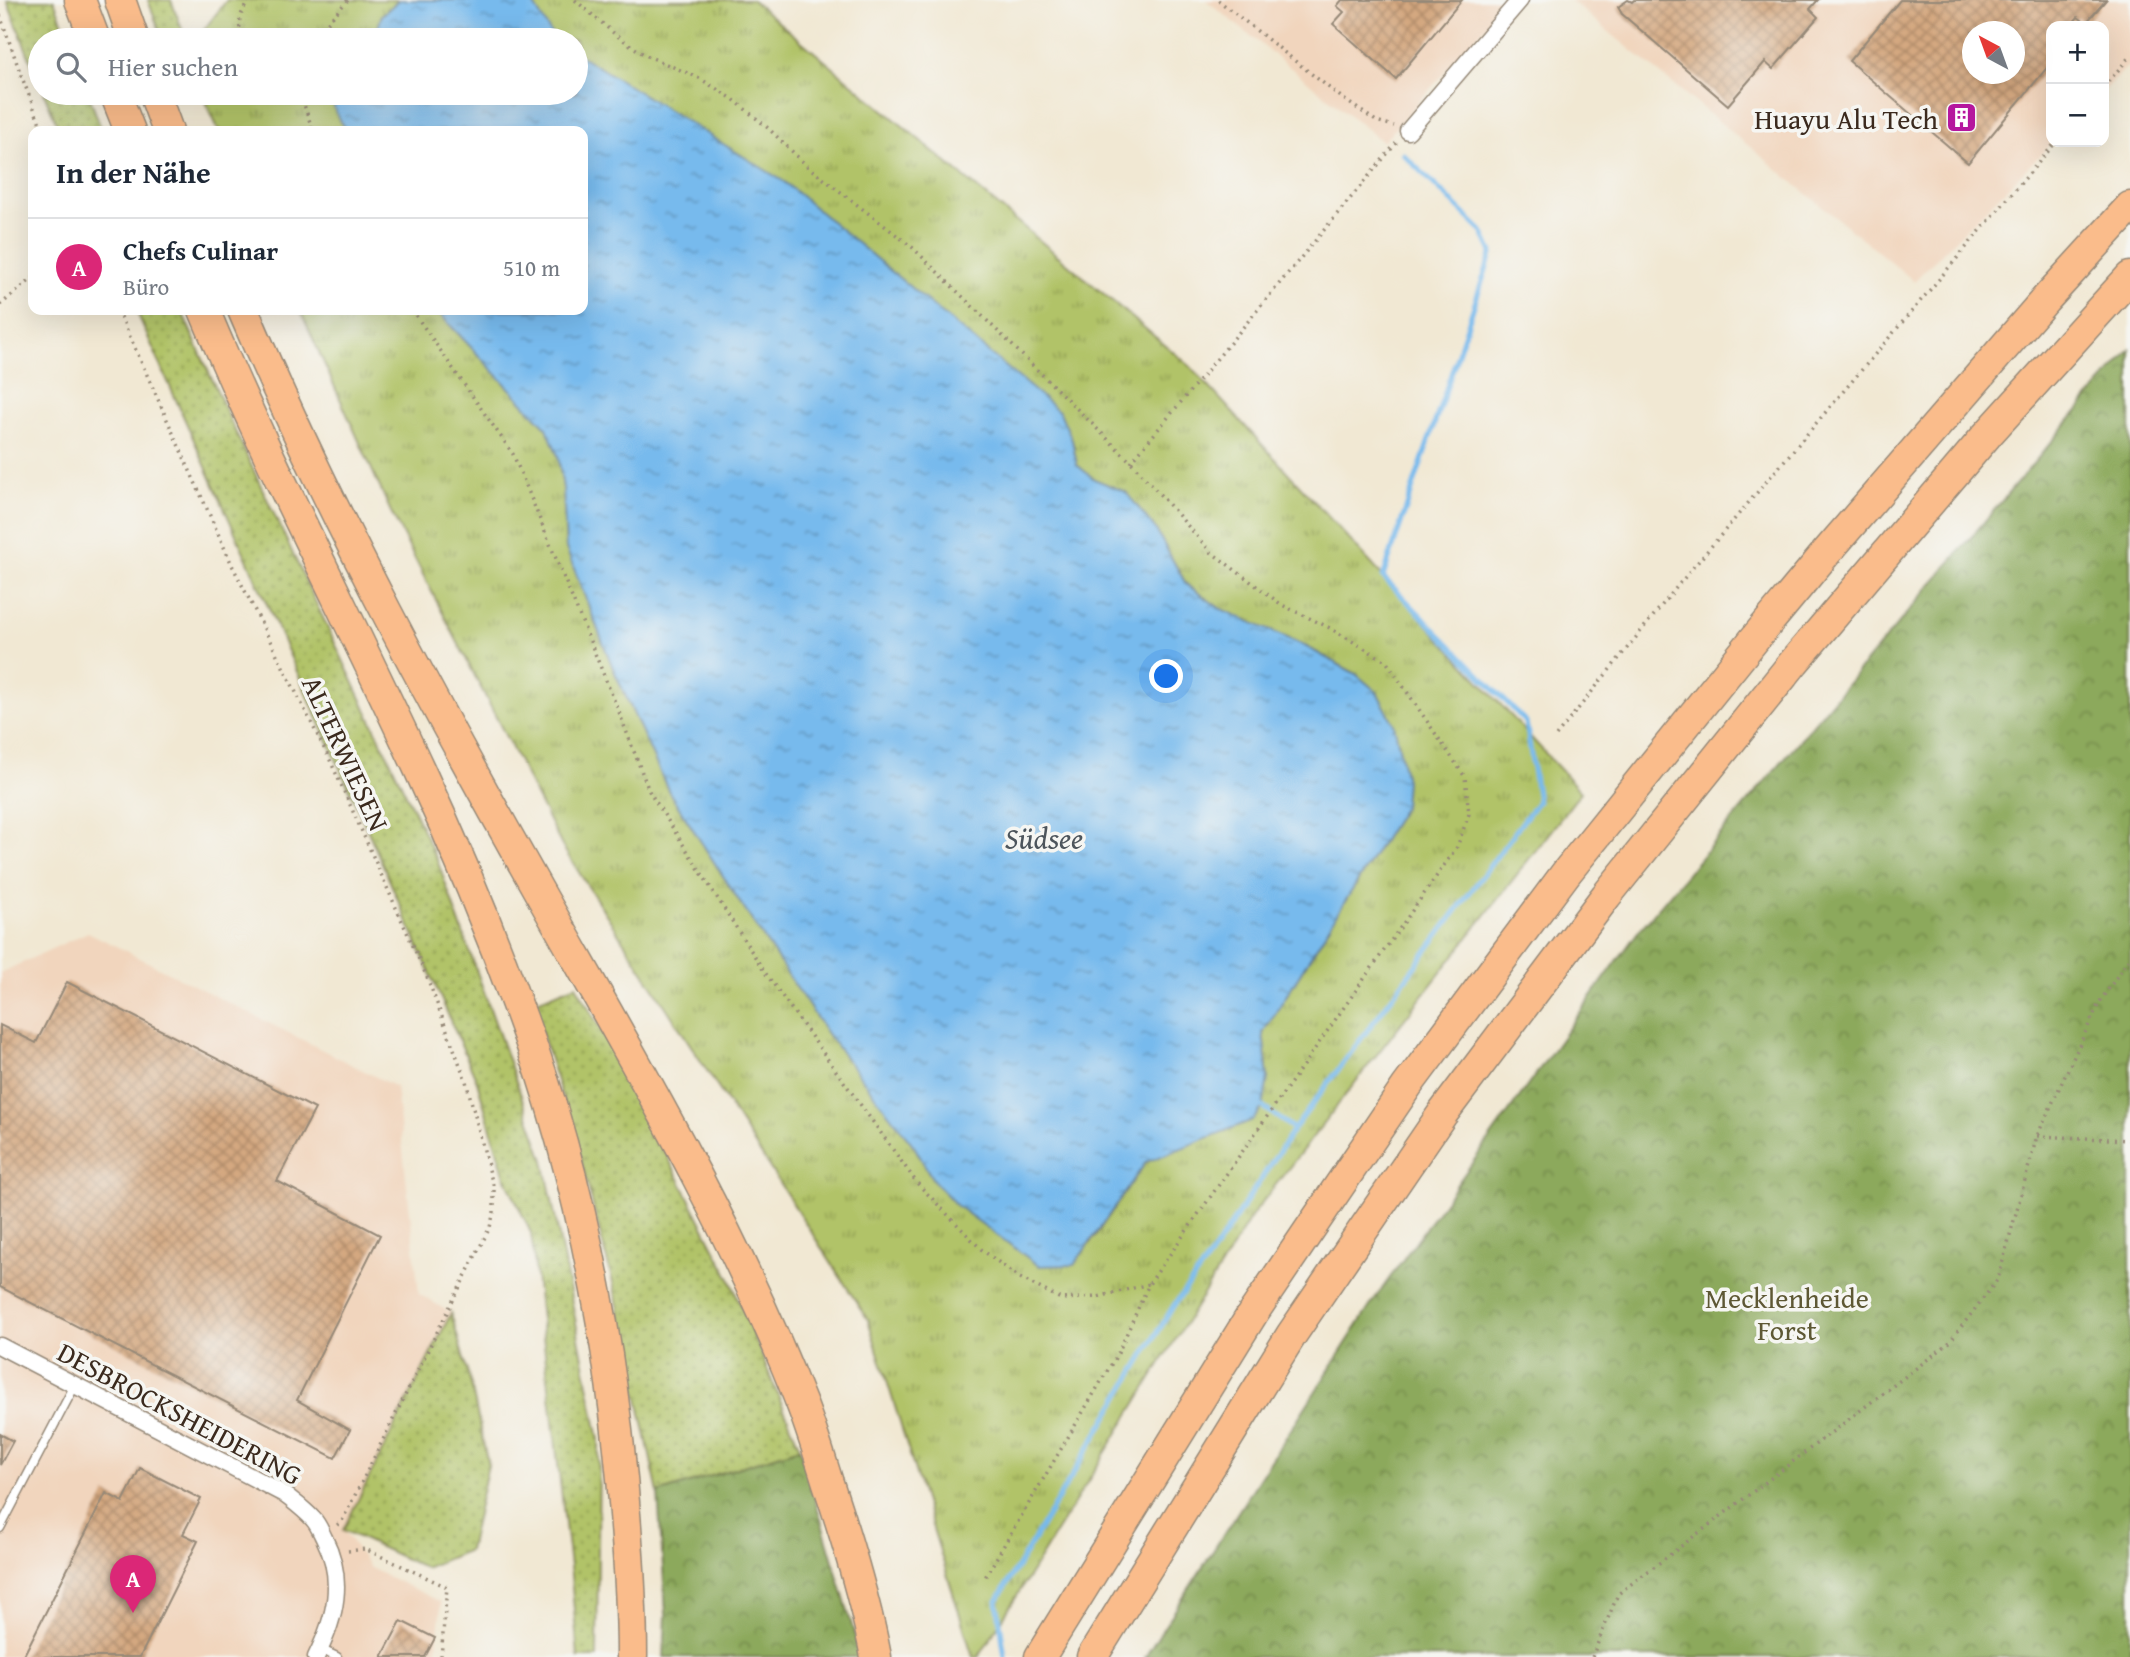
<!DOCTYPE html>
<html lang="de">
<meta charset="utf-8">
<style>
body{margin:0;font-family:"Gentium Book Plus",serif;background:#f2f2f3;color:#1f2937}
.controls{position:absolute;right:21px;top:21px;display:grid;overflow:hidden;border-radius:14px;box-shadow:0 7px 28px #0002}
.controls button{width:63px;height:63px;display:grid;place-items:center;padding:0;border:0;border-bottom:2px solid #e0e1e3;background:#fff;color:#1f2937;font:35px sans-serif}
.compass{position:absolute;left:1962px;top:21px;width:63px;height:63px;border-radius:50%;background:#fff;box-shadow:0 7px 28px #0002;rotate:319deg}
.you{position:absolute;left:1167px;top:677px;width:24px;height:24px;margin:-18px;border:5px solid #fff;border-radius:50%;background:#1a73e8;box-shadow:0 0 0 10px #1a73e833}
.badge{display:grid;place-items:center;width:46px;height:46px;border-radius:50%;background:#db2777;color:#fff;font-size:23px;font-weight:700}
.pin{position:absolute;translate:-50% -58px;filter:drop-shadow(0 2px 4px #0008)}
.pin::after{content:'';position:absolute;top:37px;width:24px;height:21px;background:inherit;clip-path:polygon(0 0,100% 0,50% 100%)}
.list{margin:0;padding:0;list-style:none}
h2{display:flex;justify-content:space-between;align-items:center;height:91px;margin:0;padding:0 28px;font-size:30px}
h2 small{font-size:23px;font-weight:400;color:#747a83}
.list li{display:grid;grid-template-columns:46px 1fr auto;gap:21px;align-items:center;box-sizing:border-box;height:98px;padding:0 28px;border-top:2px solid #e0e1e3}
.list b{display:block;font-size:26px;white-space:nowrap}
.list p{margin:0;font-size:23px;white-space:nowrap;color:#747a83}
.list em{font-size:23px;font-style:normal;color:#747a83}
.icon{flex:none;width:38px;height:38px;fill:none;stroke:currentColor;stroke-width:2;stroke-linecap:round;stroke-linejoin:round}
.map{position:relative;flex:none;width:2130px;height:1657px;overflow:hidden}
.search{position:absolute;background:#fff;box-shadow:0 7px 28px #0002;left:28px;top:28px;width:560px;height:77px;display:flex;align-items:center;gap:18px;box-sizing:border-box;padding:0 24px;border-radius:38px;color:#747a83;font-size:26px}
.panel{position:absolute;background:#fff;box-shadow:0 7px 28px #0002;left:28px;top:126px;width:560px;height:189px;border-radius:14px}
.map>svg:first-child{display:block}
</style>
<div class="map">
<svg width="2130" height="1657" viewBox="0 0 2130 1657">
<defs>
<pattern id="grass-dots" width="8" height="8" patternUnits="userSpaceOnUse" patternTransform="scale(1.75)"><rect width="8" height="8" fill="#b1c367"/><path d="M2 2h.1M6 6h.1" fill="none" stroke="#919f54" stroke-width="1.8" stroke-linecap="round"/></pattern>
<pattern id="forest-crowns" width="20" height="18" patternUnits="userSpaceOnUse" patternTransform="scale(1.75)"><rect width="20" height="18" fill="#8ca95c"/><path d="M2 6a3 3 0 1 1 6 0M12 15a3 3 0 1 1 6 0" fill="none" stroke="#748a4b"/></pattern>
<pattern id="park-tufts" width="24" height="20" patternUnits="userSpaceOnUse" patternTransform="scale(1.75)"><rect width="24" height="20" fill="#b1c367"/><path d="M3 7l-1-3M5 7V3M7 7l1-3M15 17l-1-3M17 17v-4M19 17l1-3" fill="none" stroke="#919f54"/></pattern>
<pattern id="water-ripples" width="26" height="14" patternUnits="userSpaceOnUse" patternTransform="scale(1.75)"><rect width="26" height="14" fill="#77baed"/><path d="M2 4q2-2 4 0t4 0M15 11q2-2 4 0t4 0" fill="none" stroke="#6397bf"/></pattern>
<pattern id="building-cross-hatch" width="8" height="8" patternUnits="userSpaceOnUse" patternTransform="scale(1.75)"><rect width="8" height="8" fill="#d4a880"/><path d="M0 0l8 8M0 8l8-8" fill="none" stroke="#ad8968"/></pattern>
</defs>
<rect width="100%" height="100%" fill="#f6f6f2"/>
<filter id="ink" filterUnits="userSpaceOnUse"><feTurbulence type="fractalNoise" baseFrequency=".0143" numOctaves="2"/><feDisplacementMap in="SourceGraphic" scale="14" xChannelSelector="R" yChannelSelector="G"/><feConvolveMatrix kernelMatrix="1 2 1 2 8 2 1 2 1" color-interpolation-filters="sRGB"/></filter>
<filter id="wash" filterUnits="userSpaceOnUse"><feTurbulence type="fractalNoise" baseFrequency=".00686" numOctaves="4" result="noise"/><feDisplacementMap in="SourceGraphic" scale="28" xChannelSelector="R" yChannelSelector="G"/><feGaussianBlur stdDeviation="1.57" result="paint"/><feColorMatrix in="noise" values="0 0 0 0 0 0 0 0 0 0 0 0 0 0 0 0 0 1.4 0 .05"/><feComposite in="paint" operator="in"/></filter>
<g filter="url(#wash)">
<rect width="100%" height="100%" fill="#f1e8d3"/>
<g fill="#f1d5bd" fill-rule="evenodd">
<polygon points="1206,0 1509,0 1383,142"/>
<path d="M1570 0H2130V64L2104 90V26H2051L2053 142 1914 281ZM1972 32H2014V74H1972Z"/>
<polygon points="88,932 396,1087 419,1294 451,1313 343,1529 370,1568 441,1602 436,1657 0,1657 0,973"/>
</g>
<g fill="url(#grass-dots)" stroke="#767642" stroke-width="2">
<polygon points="7,0 54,0 69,40 40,40 40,85"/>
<polygon points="148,0 171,0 186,40 163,40"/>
<polygon points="44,93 88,93 102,131 60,131"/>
<polygon points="136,310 181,310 236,433 437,860 544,1160 599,1440 597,1657 578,1657 571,1575 531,1233 505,1177 477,1081 368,831"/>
<polygon points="576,985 626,1075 730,1279 800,1448 658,1493 614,1287 577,1144 532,1003"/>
<polygon points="451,1313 471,1385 488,1465 469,1550 425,1568 343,1530"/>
</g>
<g fill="url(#forest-crowns)" stroke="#646a3d" stroke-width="2">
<polygon points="2130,349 2130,1657 1145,1657 1374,1300 1637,933"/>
<polygon points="800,1448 855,1636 859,1657 664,1657 666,1614 658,1493"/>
</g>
<g fill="url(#park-tufts)" stroke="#767642" stroke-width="2">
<polygon points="227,0 399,0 382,15 374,40 196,40"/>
<polygon points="531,0 752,0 1190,366 1581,792 1253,1214 979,1657 973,1657 868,1320 562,846 391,512 300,310 436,310 547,428 558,456 563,488 566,548 613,668 669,792 743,907 828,1035 914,1146 933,1180 1089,1245 1146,1162 1195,1142 1268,1078 1263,1033 1404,807 1356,674 1303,645 1221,609 1186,584 1156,530 1126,492 1094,479 1077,465 1072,440 1059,412 783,182 576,53 576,40 553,39"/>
<polygon points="202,93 334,93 334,108 346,131 219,131"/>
</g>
<g fill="url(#water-ripples)" stroke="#597286" stroke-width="2">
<polygon points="399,0 531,0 555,40 374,40 382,15"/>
<polygon points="576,53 783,181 1060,412 1072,440 1077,465 1094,479 1126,492 1156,530 1186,584 1221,609 1303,645 1356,674 1377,692 1394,724 1406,780 1404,807 1263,1033 1268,1078 1263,1107 1253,1120 1146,1162 1074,1265 1039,1266 956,1205 933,1180 914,1146 828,1035 743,907 669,792 613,668 566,548 563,488 558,456 547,428 436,310 583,310 583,131 346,131 334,108 334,93 576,93"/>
</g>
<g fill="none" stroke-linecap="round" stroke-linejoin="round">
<g stroke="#77baed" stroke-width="5">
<polyline points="1294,1129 1538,801 1526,722 1383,577 1492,252 1482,231 1403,154"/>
<polyline points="1005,1657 997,1601 1174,1305 1209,1258 1294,1129 1263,1107"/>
</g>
</g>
<g id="blocks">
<g fill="url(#building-cross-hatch)" fill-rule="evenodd">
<polygon points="1342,0 1462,0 1396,79 1333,24 1344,12 1337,6"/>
<polygon points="1628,0 1632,2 1634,0 1818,0 1810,9 1818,17 1773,69 1765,62 1728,105 1622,14 1618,7"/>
<path d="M1900 0H2106L2086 23 2078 17 2070 26H2051V63L1968 163 1849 61ZM1972 32H2014V74H1972Z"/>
<polygon points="67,982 315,1109 277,1181 380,1235 297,1400 350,1430 335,1458 0,1287 0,1025 36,1043"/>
<polygon points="0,1434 13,1441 0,1465"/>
<polygon points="140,1468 201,1499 183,1534 198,1541 140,1657 23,1657 106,1493 123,1502"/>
<polygon points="401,1621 435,1638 425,1657 382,1657"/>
</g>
</g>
</g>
<g filter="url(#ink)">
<use href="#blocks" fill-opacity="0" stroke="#968978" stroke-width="2"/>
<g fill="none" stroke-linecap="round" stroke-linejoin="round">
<defs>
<g id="service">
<polyline points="0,1528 75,1385"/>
<polyline points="320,1649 337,1657"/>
</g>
<g id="minor">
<polyline points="1408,131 1520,0"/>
<path d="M0 1346 284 1494C294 1502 305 1510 313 1519 318 1524 321 1532 324 1538 345 1579 336 1617 316 1657"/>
</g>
<g id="motorway">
<polyline points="80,0 95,40"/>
<polyline points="120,0 134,40"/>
<polyline points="115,93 130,131"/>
<polyline points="154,93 168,131"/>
<path d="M204 310C269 466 349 617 420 771 456 848 490 930 519 1010 579 1171 612 1343 625 1514 629 1562 632 1609 632 1657"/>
<path d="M243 310C330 515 437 711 546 904 638 1067 734 1230 802 1405 812 1431 820 1457 828 1483 847 1540 865 1598 876 1657"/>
<polyline points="1040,1657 1253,1313 1407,1086 1566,873 1757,636 1826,553 2045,300 2130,207"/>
<polyline points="1092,1657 1292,1334 1443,1113 1606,896 1794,662 1987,435 2130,277"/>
</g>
</defs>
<use href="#service" stroke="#968978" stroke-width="11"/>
<use href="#minor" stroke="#968978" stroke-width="19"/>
<use href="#motorway" stroke="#968978" stroke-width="33"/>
<g stroke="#968978" stroke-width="3.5" stroke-dasharray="2 5" stroke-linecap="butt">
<polyline points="575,0 616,35 645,55 699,78 733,99 768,128 807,166 912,247 1131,462 1211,552 1282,605 1328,627 1386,661 1465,777 1469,814 1457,847 1149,1284 1118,1353 984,1579"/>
<polyline points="1218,0 1342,98 1376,121 1394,126"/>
<polyline points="0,15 21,75 43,131"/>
<path d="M247 40C234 26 240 15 249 0"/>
<polyline points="316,40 327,23 348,0"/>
<polyline points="2104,87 2130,56"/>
<polyline points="300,93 313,131"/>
<polyline points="0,305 33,278"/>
<polyline points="118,310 233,567 330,760 427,977 466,1081 494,1189 494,1212 490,1227 342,1521 336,1526"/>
<polyline points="412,310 513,454 619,712 649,791 764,971 917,1183 981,1249 1018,1277 1061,1299 1098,1297 1149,1284"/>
<polyline points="1131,462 1398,141"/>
<polyline points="1556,736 1680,583 2056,142"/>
<polyline points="2037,1136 2130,1140"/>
<polyline points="348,1551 365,1549 447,1587 441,1657"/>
<polyline points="1592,1657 1618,1594 1948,1344 1998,1279 2037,1136 2099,1003 2130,957"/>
</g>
<use href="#service" stroke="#fff" stroke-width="8"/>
<use href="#minor" stroke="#fff" stroke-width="16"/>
<use href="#motorway" stroke="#fabc8b" stroke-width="30"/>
</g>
</g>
<defs>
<symbol id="building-square" viewBox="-11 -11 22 22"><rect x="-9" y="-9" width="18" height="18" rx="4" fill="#b5179e" stroke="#f6f6f2"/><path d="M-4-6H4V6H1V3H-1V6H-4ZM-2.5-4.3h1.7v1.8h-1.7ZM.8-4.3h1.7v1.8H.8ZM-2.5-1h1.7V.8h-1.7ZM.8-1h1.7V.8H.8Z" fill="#fff"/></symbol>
</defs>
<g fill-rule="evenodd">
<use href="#building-square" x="1944" y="100" width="35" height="35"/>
</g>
<g text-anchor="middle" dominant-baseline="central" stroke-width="7" stroke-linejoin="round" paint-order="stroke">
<g font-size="28" fill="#3b2a1e" stroke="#f6f6f2" text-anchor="end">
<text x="1938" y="118">Huayu Alu Tech</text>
</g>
<g font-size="28" fill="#3b2a1e" stroke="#f6f6f2">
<text transform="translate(346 753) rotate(65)">ALTERWIESEN</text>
<text transform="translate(180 1413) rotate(28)">DESBROCKSHEIDERING</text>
</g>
<g font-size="28" fill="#5e5834" stroke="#f6f6f2">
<text x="1787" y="1297">Mecklenheide<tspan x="1787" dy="32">Forst</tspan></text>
</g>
<g font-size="30" font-style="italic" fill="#4d555c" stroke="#f6f6f2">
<text x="1044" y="838">Südsee</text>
</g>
</g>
</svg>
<div class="controls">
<button>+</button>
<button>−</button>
</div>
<svg class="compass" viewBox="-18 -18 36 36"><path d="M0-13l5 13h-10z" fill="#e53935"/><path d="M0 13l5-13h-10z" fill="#747a83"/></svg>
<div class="you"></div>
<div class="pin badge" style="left:133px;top:1613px">A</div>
<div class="search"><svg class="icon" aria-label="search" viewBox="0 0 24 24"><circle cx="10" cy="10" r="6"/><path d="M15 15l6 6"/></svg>Hier suchen</div>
<section class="panel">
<h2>In der Nähe<small></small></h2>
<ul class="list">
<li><span class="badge">A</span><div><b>Chefs Culinar</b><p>Büro</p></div><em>510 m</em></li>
</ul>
</section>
</div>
